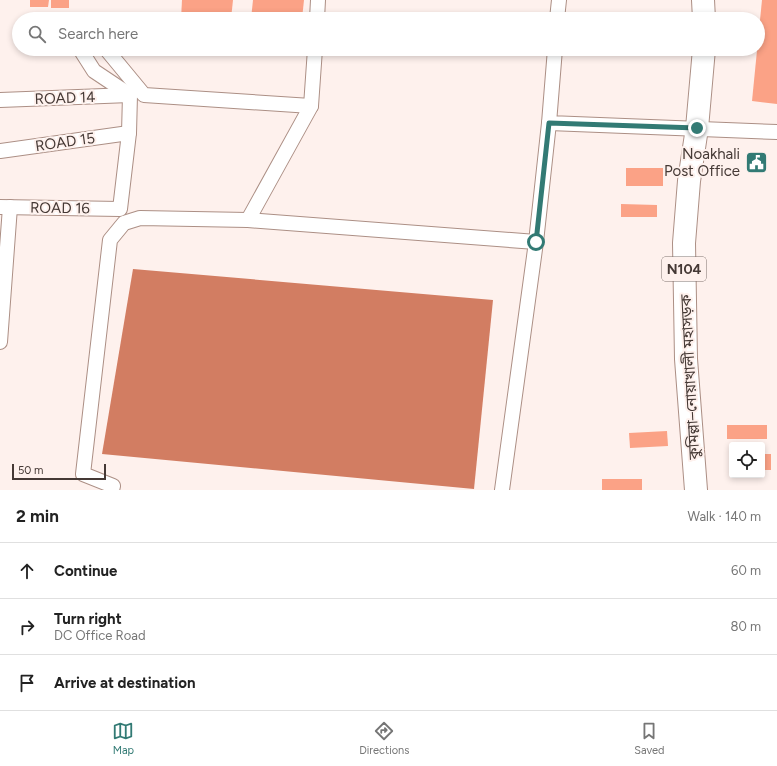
<!DOCTYPE html>
<meta charset="utf-8">
<style>
body{margin:0;font-family:Figtree,"Noto Sans Bengali",sans-serif;background:#f6f6f6;color:#222}
.controls{position:absolute;right:12px;bottom:12px;display:grid;overflow:hidden;border-radius:4px;box-shadow:0 2px 6px #0003}
.controls button{width:36px;height:36px;display:grid;place-items:center;padding:0;border:0;border-bottom:1px solid #e0e0e0;background:#fff;color:#222;font:20px sans-serif}
.scale{position:absolute;left:12px;bottom:10px;width:94px;box-sizing:border-box;padding-left:4px;border:2px solid #453935;border-top:0;font-size:11px;line-height:14px;white-space:nowrap;color:#453935;-webkit-text-stroke:3px #fef1ed;paint-order:stroke}
.stop{position:absolute;width:12px;height:12px;margin:-9px;border:3px solid #327a74;border-radius:50%;background:#fff}
.stop.end{background:#327a74;border-color:#fff;box-shadow:0 1px 4px #0008}
.list{margin:0;padding:0;list-style:none}
h2{display:flex;justify-content:space-between;align-items:center;height:52px;margin:0;padding:0 16px;font-size:17px}
h2 small{font-size:13px;font-weight:400;color:#767676}
.list li{display:grid;grid-template-columns:26px 1fr auto;gap:12px;align-items:center;box-sizing:border-box;height:56px;padding:0 16px;border-top:1px solid #e0e0e0}
.list b{display:block;font-size:15px;white-space:nowrap}
.list p{margin:0;font-size:13px;white-space:nowrap;color:#767676}
.list em{font-size:13px;font-style:normal;color:#767676}
.icon{flex:none;width:22px;height:22px;fill:none;stroke:currentColor;stroke-width:2;stroke-linecap:round;stroke-linejoin:round}
.map{position:relative;flex:none;width:777px;height:490px;overflow:hidden}
.search{position:absolute;background:#fff;box-shadow:0 2px 6px #0003;left:12px;right:12px;top:12px;height:44px;display:flex;align-items:center;gap:10px;box-sizing:border-box;padding:0 14px;border-radius:22px;color:#767676;font-size:15px}
.sheet{height:220px;background:#fff}
nav{display:flex;justify-content:space-around;align-items:center;box-sizing:border-box;height:56px;border-top:1px solid #e0e0e0;background:#fff;font-size:11px;color:#767676}
nav a{display:grid;justify-items:center;gap:2px}
nav .on{color:#327a74}
.map>svg:first-child{display:block}
</style>
<div class="map">
<svg width="777" height="490" viewBox="0 0 777 490">
<rect width="100%" height="100%" fill="#fef1ed"/>
<polygon fill="#d27d62" points="133,269 493,300 474,489 102,454"/>
<g fill="#fba286">
<polygon points="30,0 49,0 48,7 30,7"/>
<rect x="51" y="0" width="18" height="8"/>
<polygon points="182,0 233,0 231,19 181,19"/>
<polygon points="253,0 304,0 302,19 251,19"/>
<polygon points="762,0 777,0 777,104 752,101"/>
<rect x="626" y="168" width="37" height="18"/>
<polygon points="621,204 657,205 657,217 621,217"/>
<rect x="727" y="425" width="40" height="14"/>
<polygon points="667,431 668,446 630,448 629,433"/>
<rect x="729" y="454" width="3" height="17"/>
<rect x="762" y="454" width="9" height="16"/>
<rect x="602" y="479" width="40" height="11"/>
</g>
<g fill="none" stroke-linecap="round" stroke-linejoin="round">
<defs>
<g id="minor">
<polyline points="317,19 318,0"/>
<polyline points="557,19 559,0"/>
<polyline points="106,49 144,95 311,106"/>
<polyline points="555,49 549,123 777,132"/>
<polyline points="0,100 130,95"/>
<polyline points="0,151 129,133"/>
<polyline points="0,207 120,209 129,133 130,95 94,71 80,49"/>
<polyline points="248,220 311,106 315,49"/>
<polyline points="0,342 10,207"/>
<polyline points="112,490 113,486 83,474 110,240 124,223 140,218 248,220 536,242"/>
<polyline points="502,490 536,242 549,123"/>
</g>
<g id="trunk">
<polyline points="703,0 704,19"/>
<polyline points="696,490 686,359 684,243 689,181 697,128 704,49"/>
</g>
</defs>
<use href="#minor" stroke="#ac8f85" stroke-width="16"/>
<use href="#trunk" stroke="#ac8f85" stroke-width="24"/>
<use href="#minor" stroke="#fff" stroke-width="14"/>
<use href="#trunk" stroke="#fff" stroke-width="22"/>
</g>
<g fill="none" stroke-linecap="round" stroke-linejoin="round">
<polyline stroke="#327a74" stroke-width="5" points="536,242 549,123 697,128"/>
</g>
<defs>
<symbol id="civic-square" viewBox="-11 -11 22 22"><rect x="-9" y="-9" width="18" height="18" rx="4" fill="#327a74" stroke="#fef1ed"/><path d="M-.6-6.5H3V-4.5H.6V-3L4-1V1h2V6H-6V1h2V-1L-.6-3ZM-1.2 2.5V6h2.4V2.5Z" fill="#fff"/></symbol>
</defs>
<g fill-rule="evenodd">
<use href="#civic-square" x="744" y="150" width="25" height="25"/>
</g>
<g text-anchor="middle" dominant-baseline="central" stroke-width="4" stroke-linejoin="round" paint-order="stroke">
<rect fill="#fef1ed" stroke="#7c706c" stroke-width="1" x="662" y="257" width="44" height="24" rx="3"/>
<g font-size="14" font-weight="bold" fill="#453935">
<text x="684" y="269">N104</text>
</g>
<g font-size="15" fill="#453935" stroke="#fef1ed">
<text transform="translate(65 98) rotate(-2)">ROAD 14</text>
<text transform="translate(65 142) rotate(-8)">ROAD 15</text>
<text transform="translate(60 208) rotate(1)">ROAD 16</text>
<text transform="translate(690 377) rotate(-93)">কুমিল্লা–নোয়াখালী মহাসড়ক</text>
</g>
<g font-size="15" fill="#453935" stroke="#fef1ed" text-anchor="end">
<text x="740" y="154">Noakhali<tspan x="740" dy="17">Post Office</tspan></text>
</g>
</g>
</svg>
<div class="controls">
<button><svg class="icon" aria-label="locate" viewBox="0 0 24 24"><circle cx="12" cy="12" r="6"/><path d="M12 2v4M12 18v4M2 12h4M18 12h4"/></svg></button>
</div>
<div class="scale">50 m</div>
<div class="stop" style="left:536px;top:242px"></div>
<div class="stop end" style="left:697px;top:128px"></div>
<div class="search"><svg class="icon" aria-label="search" viewBox="0 0 24 24"><circle cx="10" cy="10" r="6"/><path d="M15 15l6 6"/></svg>Search here</div>
</div>
<section class="sheet">
<h2>2 min<small>Walk · 140 m</small></h2>
<ul class="list">
<li><svg class="icon" aria-label="ahead" viewBox="0 0 24 24"><path d="M12 20V5M6 11l6-6 6 6"/></svg><div><b>Continue</b></div><em>60 m</em></li>
<li><svg class="icon" aria-label="right" viewBox="0 0 24 24"><path d="M7 20v-9h11M14 6l5 5-5 5"/></svg><div><b>Turn right</b><p>DC Office Road</p></div><em>80 m</em></li>
<li><svg class="icon" aria-label="arrive" viewBox="0 0 24 24"><path d="M6 21V4h12l-3 4 3 4H6"/></svg><div><b>Arrive at destination</b></div></li>
</ul>
</section>
<nav>
<a class="on"><svg class="icon" aria-label="map" viewBox="0 0 24 24"><path d="M3 6l6-2 6 2 6-2v14l-6 2-6-2-6 2zM9 4v14M15 6v14"/></svg>Map</a>
<a><svg class="icon" aria-label="directions" viewBox="0 0 24 24"><path d="M12 3l9 9-9 9-9-9zM9 14v-3h6M13 9l2 2-2 2"/></svg>Directions</a>
<a><svg class="icon" aria-label="saved" viewBox="0 0 24 24"><path d="M7 4h10v16l-5-4-5 4z"/></svg>Saved</a>
</nav>
